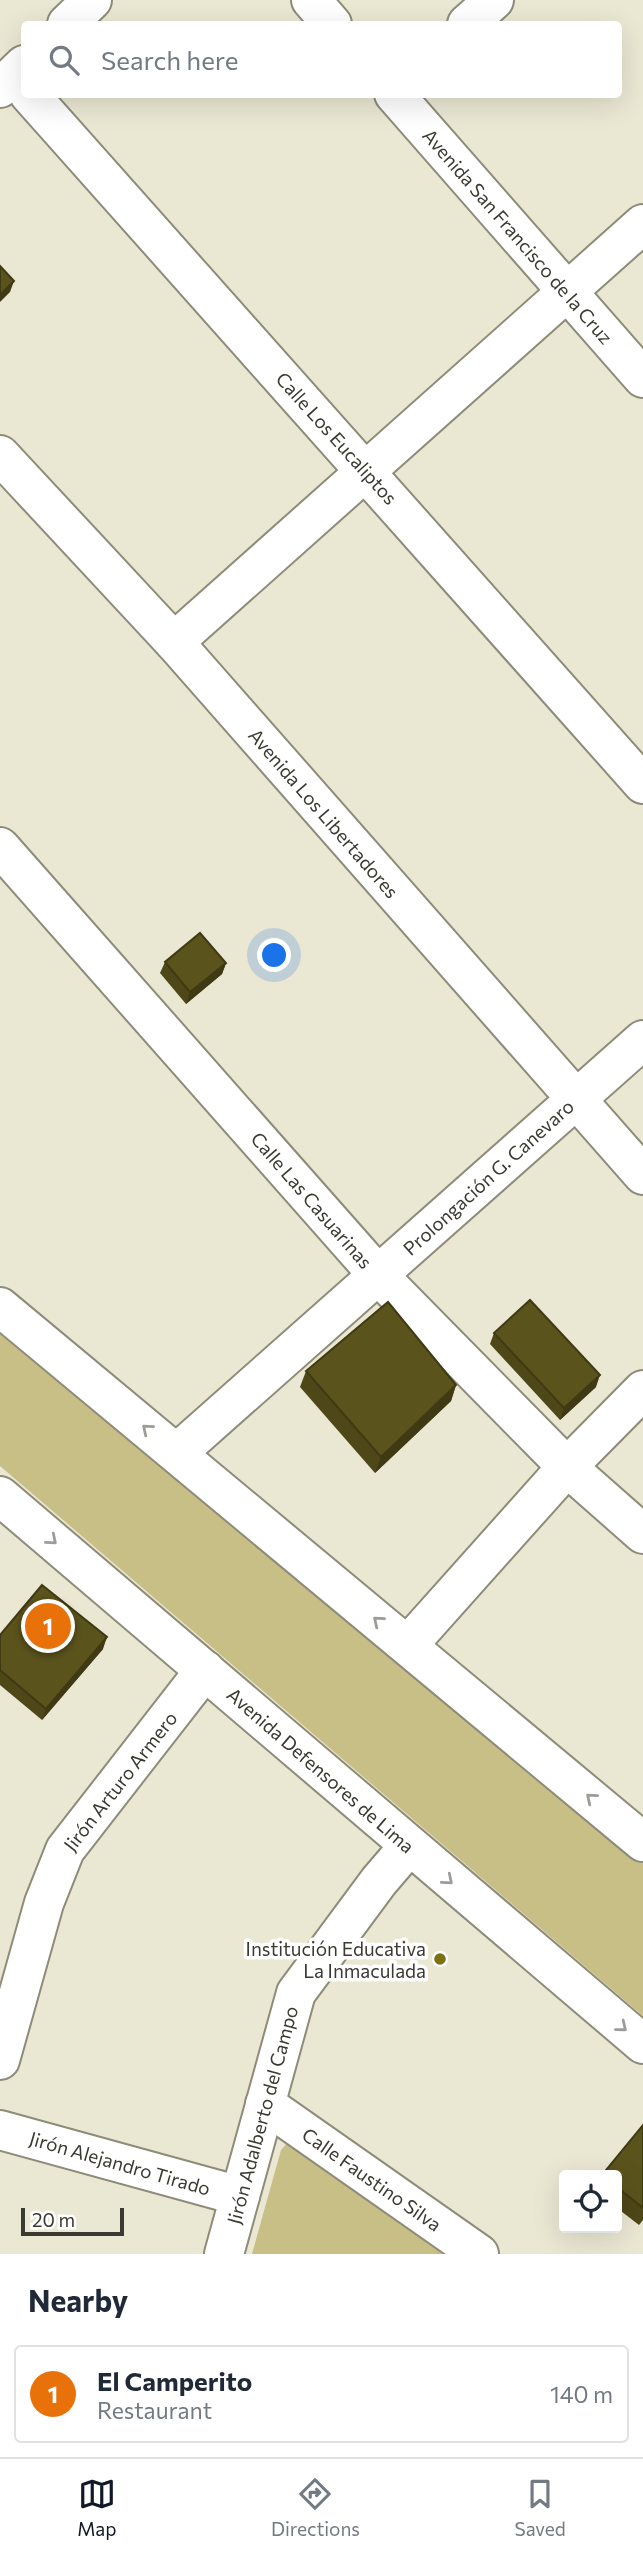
<!DOCTYPE html>
<meta charset="utf-8">
<style>
body{margin:0;font-family:Commissioner,sans-serif;background:#f2f2f3;color:#1f2937}
.controls{position:absolute;right:21px;bottom:21px;display:grid;overflow:hidden;border-radius:7px;box-shadow:0 7px 28px #0002}
.controls button{width:63px;height:63px;display:grid;place-items:center;padding:0;border:0;border-bottom:2px solid #e0e1e3;background:#fff;color:#1f2937;font:35px sans-serif}
.scale{position:absolute;left:21px;bottom:18px;width:103px;box-sizing:border-box;padding-left:7px;border:4px solid #3b3a32;border-top:0;font-size:19px;line-height:24px;white-space:nowrap;color:#3b3a32;-webkit-text-stroke:5px #fff;paint-order:stroke}
.you{position:absolute;left:275px;top:956px;width:24px;height:24px;margin:-18px;border:5px solid #fff;border-radius:50%;background:#1a73e8;box-shadow:0 0 0 10px #1a73e833}
.badge{display:grid;place-items:center;width:46px;height:46px;border-radius:50%;background:#111827;color:#fff;font-size:23px;font-weight:700}
.pin{position:absolute;translate:-50% -50%;border:4px solid #fff;box-shadow:0 2px 7px #0006}
.list{margin:0;padding:0;list-style:none}
h2{display:flex;justify-content:space-between;align-items:center;height:91px;margin:0;padding:0 28px;font-size:30px}
h2 small{font-size:23px;font-weight:400;color:#747a83}
.list li{display:grid;grid-template-columns:46px 1fr auto;gap:21px;align-items:center;box-sizing:border-box;height:98px;margin:0 14px 14px;padding:0 14px;border:2px solid #e0e1e3;border-radius:7px}
.list b{display:block;font-size:26px;white-space:nowrap}
.list p{margin:0;font-size:23px;white-space:nowrap;color:#747a83}
.list em{font-size:23px;font-style:normal;color:#747a83}
.icon{flex:none;width:38px;height:38px;fill:none;stroke:currentColor;stroke-width:2;stroke-linecap:round;stroke-linejoin:round}
.map{position:relative;flex:none;width:643px;height:2254px;overflow:hidden}
.search{position:absolute;background:#fff;box-shadow:0 7px 28px #0002;left:21px;right:21px;top:21px;height:77px;display:flex;align-items:center;gap:18px;box-sizing:border-box;padding:0 24px;border-radius:7px;color:#747a83;font-size:26px}
.sheet{height:203px;background:#fff}
nav{display:flex;justify-content:space-around;align-items:center;box-sizing:border-box;height:98px;border-top:2px solid #e0e1e3;background:#fff;font-size:19px;color:#747a83}
nav a{display:grid;justify-items:center;gap:4px}
nav .on{color:#111827}
.map>svg:first-child{display:block}
</style>
<div class="map">
<svg width="643" height="2254" viewBox="0 0 643 2254">
<rect width="100%" height="100%" fill="#eae7d3"/>
<g fill="#c7bf86">
<polygon points="0,1328 643,1863 643,2016 0,1466"/>
<polygon points="288,2142 446,2254 252,2254 281,2150"/>
</g>
<g fill="none" stroke-linecap="round" stroke-linejoin="round">
<defs>
<g id="minor">
<polyline points="311,0 332,24"/>
<polyline points="67,24 92,0"/>
<polyline points="467,24 494,0"/>
<polyline points="0,88 24,65"/>
<polyline points="29,94 643,784"/>
<polyline points="394,94 643,378"/>
<polyline points="0,455 174,642 643,1175"/>
<polyline points="174,642 643,224"/>
<polyline points="0,847 378,1275 567,1467 643,1534"/>
<polyline points="177,1453 643,1040"/>
<polyline points="408,1645 567,1467 643,1390"/>
<polyline points="0,2060 44,1903 65,1850 205,1670"/>
<polyline points="265,2104 479,2254"/>
<polyline points="0,2130 240,2196"/>
<polyline points="224,2254 296,1993 379,1881 409,1846"/>
</g>
<g id="secondary">
<polyline points="0,1307 643,1842"/>
<polyline points="0,1496 643,2044"/>
</g>
</defs>
<use href="#minor" stroke="#8e8b79" stroke-width="42"/>
<use href="#secondary" stroke="#8e8b79" stroke-width="42"/>
<use href="#minor" stroke="#fff" stroke-width="38"/>
<use href="#secondary" stroke="#fff" stroke-width="38"/>
</g>
<g fill="#4e4718">
<polygon points="165,962 226,963 222,974 186,1004 160,973"/>
<polygon points="494,1333 596,1387 560,1420 490,1344"/>
<polygon points="306,1371 456,1385 451,1401 375,1473 300,1387"/>
<polygon points="0,1635 103,1649 42,1720 0,1685"/>
<polygon points="643,2125 643,2220 639,2225 617,2208 617,2175"/>
</g>
<g fill="#403a14">
<polygon points="14,281 10,292 0,302 0,295"/>
<polygon points="226,963 222,974 186,1004 190,992"/>
<polygon points="600,1375 596,1387 560,1420 564,1408"/>
<polygon points="456,1385 451,1401 375,1473 381,1457"/>
<polygon points="107,1637 103,1649 42,1720 46,1709"/>
</g>
<g fill="#5b531c" stroke="#403a14" stroke-width="2">
<polygon points="0,266 14,281 0,295"/>
<polygon points="200,933 226,963 190,992 165,962"/>
<polygon points="530,1300 600,1375 564,1408 494,1333"/>
<polygon points="388,1302 456,1385 381,1457 306,1371"/>
<polygon points="42,1585 107,1637 46,1709 0,1670 0,1635"/>
<polygon points="643,2125 643,2208 617,2187 617,2175 602,2175"/>
</g>
<defs><path id="oneway-chevron" d="M-2-3.5L2.5 0L-2 3.5" fill="none" stroke-width="1.6" stroke-linecap="round" stroke-linejoin="round" transform="scale(1.75)"/></defs>
<g stroke="#9d9c98">
<use href="#oneway-chevron" transform="translate(147 1429) rotate(-140)"/>
<use href="#oneway-chevron" transform="translate(52 1540) rotate(40)"/>
<use href="#oneway-chevron" transform="translate(378 1621) rotate(-140)"/>
<use href="#oneway-chevron" transform="translate(591 1798) rotate(-140)"/>
<use href="#oneway-chevron" transform="translate(448 1880) rotate(40)"/>
<use href="#oneway-chevron" transform="translate(622 2027) rotate(39)"/>
</g>
<circle fill="#7d700f" stroke="#fff" stroke-width="2.5" cx="440" cy="1959" r="7"/>
<g text-anchor="middle" dominant-baseline="central" stroke-width="7" stroke-linejoin="round" paint-order="stroke">
<g font-size="19" fill="#3b3a32" stroke="#fff">
<text transform="translate(518 236) rotate(49)">Avenida San Francisco de la Cruz</text>
<text transform="translate(337 438) rotate(48)">Calle Los Eucaliptos</text>
<text transform="translate(324 813) rotate(49)">Avenida Los Libertadores</text>
<text transform="translate(488 1177) rotate(-42)">Prolongación G. Canevaro</text>
<text transform="translate(312 1200) rotate(49)">Calle Las Casuarinas</text>
<text transform="translate(321 1770) rotate(41)">Avenida Defensores de Lima</text>
<text transform="translate(120 1781) rotate(-52)">Jirón Arturo Armero</text>
<text transform="translate(262 2115) rotate(-75)">Jirón Adalberto del Campo</text>
<text transform="translate(120 2163) rotate(16)">Jirón Alejandro Tirado</text>
<text transform="translate(372 2179) rotate(35)">Calle Faustino Silva</text>
</g>
<g font-size="19" fill="#3b3a32" stroke="#fff" text-anchor="end">
<text x="426" y="1948">Institución Educativa<tspan x="426" dy="22">La Inmaculada</tspan></text>
</g>
</g>
</svg>
<div class="controls">
<button><svg class="icon" aria-label="locate" viewBox="0 0 24 24"><circle cx="12" cy="12" r="6"/><path d="M12 2v4M12 18v4M2 12h4M18 12h4"/></svg></button>
</div>
<div class="scale">20 m</div>
<div class="you"></div>
<div class="pin badge" style="left:48px;top:1626px;background:#e8710a">1</div>
<div class="search"><svg class="icon" aria-label="search" viewBox="0 0 24 24"><circle cx="10" cy="10" r="6"/><path d="M15 15l6 6"/></svg>Search here</div>
</div>
<section class="sheet">
<h2>Nearby<small></small></h2>
<ul class="list">
<li><span class="badge" style="background:#e8710a">1</span><div><b>El Camperito</b><p>Restaurant</p></div><em>140 m</em></li>
</ul>
</section>
<nav>
<a class="on"><svg class="icon" aria-label="map" viewBox="0 0 24 24"><path d="M3 6l6-2 6 2 6-2v14l-6 2-6-2-6 2zM9 4v14M15 6v14"/></svg>Map</a>
<a><svg class="icon" aria-label="directions" viewBox="0 0 24 24"><path d="M12 3l9 9-9 9-9-9zM9 14v-3h6M13 9l2 2-2 2"/></svg>Directions</a>
<a><svg class="icon" aria-label="saved" viewBox="0 0 24 24"><path d="M7 4h10v16l-5-4-5 4z"/></svg>Saved</a>
</nav>
